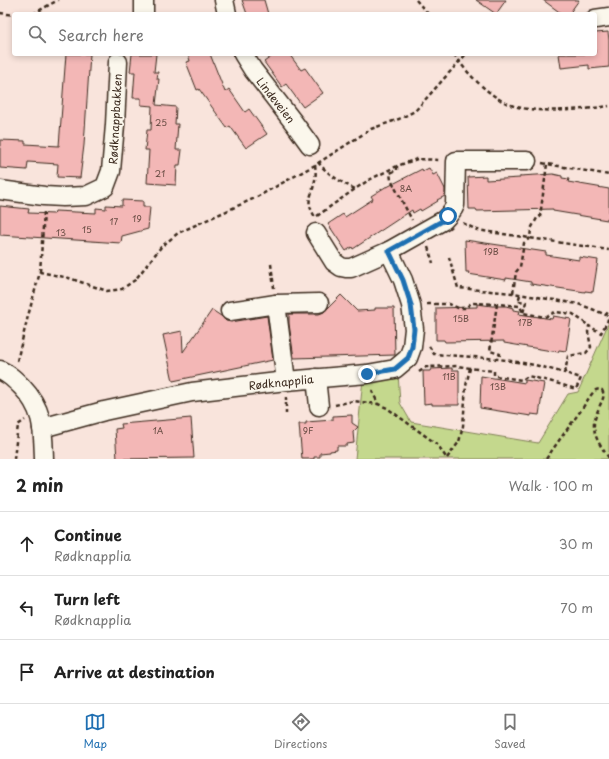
<!DOCTYPE html>
<meta charset="utf-8">
<style>
body{margin:0;font-family:"Playpen Sans",sans-serif;background:#f2f2f2;color:#222}
.stop{position:absolute;width:12px;height:12px;margin:-9px;border:3px solid #1f6fb2;border-radius:50%;background:#fff}
.stop.end{background:#1f6fb2;border-color:#fff;box-shadow:0 1px 4px #0008}
.list{margin:0;padding:0;list-style:none}
h2{display:flex;justify-content:space-between;align-items:center;height:52px;margin:0;padding:0 16px;font-size:17px}
h2 small{font-size:13px;font-weight:400;color:#767676}
.list li{display:grid;grid-template-columns:26px 1fr auto;gap:12px;align-items:center;box-sizing:border-box;height:64px;padding:0 16px;border-top:1px solid #e0e0e0}
.list b{display:block;font-size:15px;white-space:nowrap}
.list p{margin:0;font-size:13px;white-space:nowrap;color:#767676}
.list em{font-size:13px;font-style:normal;color:#767676}
.icon{flex:none;width:22px;height:22px;fill:none;stroke:currentColor;stroke-width:2;stroke-linecap:round;stroke-linejoin:round}
.map{position:relative;flex:none;width:609px;height:459px;overflow:hidden}
.search{position:absolute;background:#fff;box-shadow:0 2px 6px #0003;left:12px;right:12px;top:12px;height:44px;display:flex;align-items:center;gap:10px;box-sizing:border-box;padding:0 14px;border-radius:4px;color:#767676;font-size:15px}
.sheet{height:244px;background:#fff}
nav{display:flex;justify-content:space-around;align-items:center;box-sizing:border-box;height:56px;border-top:1px solid #e0e0e0;background:#fff;font-size:11px;color:#767676}
nav a{display:grid;justify-items:center;gap:2px}
nav .on{color:#1f6fb2}
.map>svg:first-child{display:block}
</style>
<div class="map">
<svg width="609" height="459" viewBox="0 0 609 459">
<rect width="100%" height="100%" fill="#f9e4dc"/>
<filter id="ink" filterUnits="userSpaceOnUse"><feTurbulence type="fractalNoise" baseFrequency=".025" numOctaves="2"/><feDisplacementMap in="SourceGraphic" scale="8" xChannelSelector="R" yChannelSelector="G"/><feConvolveMatrix kernelMatrix="1 2 1 2 8 2 1 2 1" color-interpolation-filters="sRGB"/></filter>
<g filter="url(#ink)">
<polygon fill="#c4d88d" stroke="#808156" points="609,322 609,459 355,459 363,379 398,373 400,403 411,422 538,443 568,394 578,392"/>
<g fill="#f3b7b6" stroke="#3b2a1e">
<polygon points="242,0 264,0 268,14 247,14"/>
<polygon points="476,0 506,0 496,14"/>
<polygon points="543,0 579,0 569,14 562,14"/>
<polygon points="608,32 609,40 609,67 589,69 589,65 561,68 559,54 595,54 595,33"/>
<polygon points="66,54 90,54 84,145 80,178 57,177 58,164 28,162 27,170 0,168 0,140 25,141 25,144 59,146"/>
<polygon points="132,54 156,54 154,72 158,72 157,79 159,79 156,105 176,107 175,124 178,124 176,150 182,150 180,165 177,165 176,185 147,183 149,150 145,150 147,130 151,130 152,106 141,105 141,98 133,98 135,72 130,72"/>
<polygon points="188,54 210,54 225,92 229,89 245,112 249,109 267,134 246,148 230,126 227,128 199,89 197,90 186,62 190,61"/>
<polygon points="275,54 289,54 301,70 305,68 323,93 303,107 286,84 282,87 264,62"/>
<polygon points="429,168 433,175 437,173 445,189 445,196 437,200 438,201 421,211 420,209 413,213 412,210 353,249 352,247 346,251 328,224 343,214 345,217 373,199 371,196 387,186 387,187 422,169 423,171"/>
<polygon points="553,174 562,176 562,178 569,179 568,182 609,189 609,218 607,218 607,220 553,211 553,209 477,211 476,209 469,209 468,177 486,176 486,180 520,178 520,176"/>
<polygon points="122,200 143,201 143,207 150,207 148,229 122,236 121,243 0,235 0,206 29,209 28,213 54,214 55,211 96,213 96,208 106,209 106,205 122,206"/>
<polygon points="465,240 546,252 546,255 579,260 579,257 598,260 593,292 585,291 585,292 531,284 531,282 506,278 506,280 468,274 469,272 466,272"/>
<polygon points="341,295 357,311 375,310 375,308 394,308 395,355 294,358 289,324 289,314 319,314 324,312"/>
<polygon points="477,304 492,306 506,306 513,308 513,310 520,311 519,314 533,316 552,319 553,316 571,319 566,351 559,350 558,352 504,343 504,341 445,342 444,340 436,340 436,308 477,307"/>
<polygon points="212,310 221,316 226,321 231,322 267,316 273,360 173,381 163,335 182,331 183,352"/>
<polygon points="452,368 452,370 459,370 459,405 432,405 432,403 424,404 423,371 430,371 431,369"/>
<polygon points="481,376 525,383 525,380 544,383 539,415 531,414 531,416 480,408"/>
<polygon points="352,415 352,423 358,427 353,432 354,443 347,444 347,446 337,446 337,450 330,451 330,452 320,453 320,457 314,457 314,459 302,459 299,424 306,424 306,422 333,420 333,416"/>
<polygon points="191,418 194,458 117,459 115,429 122,428 121,424"/>
</g>
<g fill="none" stroke-linecap="round" stroke-linejoin="round">
<defs>
<g id="minor">
<polyline points="144,0 144,14"/>
<polyline points="224,0 227,14"/>
<polyline points="595,19 609,17"/>
<polyline points="243,54 253,70 294,123 310,145"/>
<polyline points="0,190 44,196 63,197 86,196 105,187 111,171 115,125 118,62"/>
<path d="M316 233 334 262 341 267 346 268H351L389 251 444 220C449 215 453 211 455 205L456 161H527"/>
<polyline points="276,304 286,381"/>
<polyline points="230,311 276,304 319,303"/>
<path d="M0 370C10 375 14 379 22 387 44 410 43 430 44 459"/>
<polyline points="316,378 319,406"/>
<polyline points="42,428 104,411 192,392 286,381 367,374 395,369 408,358 412,347 414,329 411,305 403,280 389,251"/>
</g>
</defs>
<use href="#minor" stroke="#3b2a1e" stroke-width="21"/>
<g stroke="#3b2a1e" stroke-width="2.5" stroke-dasharray="4 3" stroke-linecap="butt">
<polyline points="416,0 428,14"/>
<polyline points="0,13 14,15"/>
<polyline points="33,14 58,0"/>
<path d="M454 54C465 72 491 98 511 105 534 114 584 110 609 106"/>
<path d="M318 162C328 175 341 182 355 189"/>
<polyline points="542,163 609,175"/>
<path d="M315 165C316 171 316 178 314 184 311 200 305 200 315 217"/>
<polyline points="397,166 397,170 390,173 391,180 412,220"/>
<polyline points="317,216 355,189 369,180 397,166 417,159 440,160"/>
<polyline points="463,223 477,230 609,250"/>
<polyline points="428,247 433,263"/>
<polyline points="449,257 458,288 513,293 578,304 592,309 606,315"/>
<polyline points="271,264 274,288"/>
<polyline points="40,272 44,212"/>
<polyline points="513,293 516,272 520,267 524,243 530,238 531,229 537,218 540,217 547,164"/>
<polyline points="520,295 518,301 526,302 523,313"/>
<polyline points="427,304 449,304 458,308 466,308 471,303 497,304 520,306 523,313 545,317 555,312 573,314 589,326"/>
<polyline points="497,304 490,351 500,354 499,359"/>
<polyline points="429,346 434,354 499,359 535,365 565,373"/>
<polyline points="17,361 28,316 40,272 69,278 107,291 122,289 135,280 161,247 178,233 255,198 315,165 371,129 399,119 415,111 466,54"/>
<polyline points="419,372 426,367 458,366 470,368 494,371 494,376 496,376 522,380 528,376 549,381 576,389 581,378 565,373 568,356 586,353 591,347 588,332 589,326 601,333 608,320 606,315 609,310"/>
<polyline points="372,390 378,404 387,408 438,445 447,459"/>
<polyline points="335,405 353,401 378,404"/>
<polyline points="286,414 286,397"/>
<polyline points="447,458 459,442 463,426 466,386 470,368"/>
<polyline points="14,459 18,425 25,420"/>
<path d="M546 459C557 443 568 428 579 413 584 407 590 394 596 390 599 389 599 389 602 390 606 397 601 401 599 408 597 412 595 418 594 423 593 437 602 448 609 458"/>
</g>
<use href="#minor" stroke="#fbf7ec" stroke-width="18"/>
</g>
</g>
<g fill="none" stroke-linecap="round" stroke-linejoin="round" filter="url(#ink)">
<polyline stroke="#1f6fb2" stroke-width="5" points="367,374 395,369 408,358 412,347 414,329 411,305 403,280 389,251 444,220 448,216"/>
</g>
<g text-anchor="middle" dominant-baseline="central" stroke-width="3.5" stroke-linejoin="round" paint-order="stroke">
<g font-size="9" fill="#694d44">
<text x="161" y="122">25</text>
<text x="160" y="173">21</text>
<text x="406" y="188">8A</text>
<text x="137" y="218">19</text>
<text x="114" y="221">17</text>
<text x="87" y="229">15</text>
<text x="61" y="232">13</text>
<text x="491" y="251">19B</text>
<text x="461" y="318">15B</text>
<text x="525" y="322">17B</text>
<text x="449" y="376">11B</text>
<text x="498" y="386">13B</text>
<text x="158" y="430">1A</text>
<text x="308" y="430">9F</text>
</g>
<g font-size="11" fill="#3b2a1e" stroke="#fbf7ec">
<text transform="translate(276 100) rotate(52)">Lindeveien</text>
<text transform="translate(115 119) rotate(-87)">Rødknappbakken</text>
<text transform="translate(281 382) rotate(-6)">Rødknapplia</text>
</g>
</g>
</svg>
<div class="stop" style="left:448px;top:216px"></div>
<div class="stop end" style="left:367px;top:374px"></div>
<div class="search"><svg class="icon" aria-label="search" viewBox="0 0 24 24"><circle cx="10" cy="10" r="6"/><path d="M15 15l6 6"/></svg>Search here</div>
</div>
<section class="sheet">
<h2>2 min<small>Walk · 100 m</small></h2>
<ul class="list">
<li><svg class="icon" aria-label="ahead" viewBox="0 0 24 24"><path d="M12 20V5M6 11l6-6 6 6"/></svg><div><b>Continue</b><p>Rødknapplia</p></div><em>30 m</em></li>
<li><svg class="icon" aria-label="left" viewBox="0 0 24 24"><path d="M17 20v-9H6M10 6l-5 5 5 5"/></svg><div><b>Turn left</b><p>Rødknapplia</p></div><em>70 m</em></li>
<li><svg class="icon" aria-label="arrive" viewBox="0 0 24 24"><path d="M6 21V4h12l-3 4 3 4H6"/></svg><div><b>Arrive at destination</b></div></li>
</ul>
</section>
<nav>
<a class="on"><svg class="icon" aria-label="map" viewBox="0 0 24 24"><path d="M3 6l6-2 6 2 6-2v14l-6 2-6-2-6 2zM9 4v14M15 6v14"/></svg>Map</a>
<a><svg class="icon" aria-label="directions" viewBox="0 0 24 24"><path d="M12 3l9 9-9 9-9-9zM9 14v-3h6M13 9l2 2-2 2"/></svg>Directions</a>
<a><svg class="icon" aria-label="saved" viewBox="0 0 24 24"><path d="M7 4h10v16l-5-4-5 4z"/></svg>Saved</a>
</nav>
